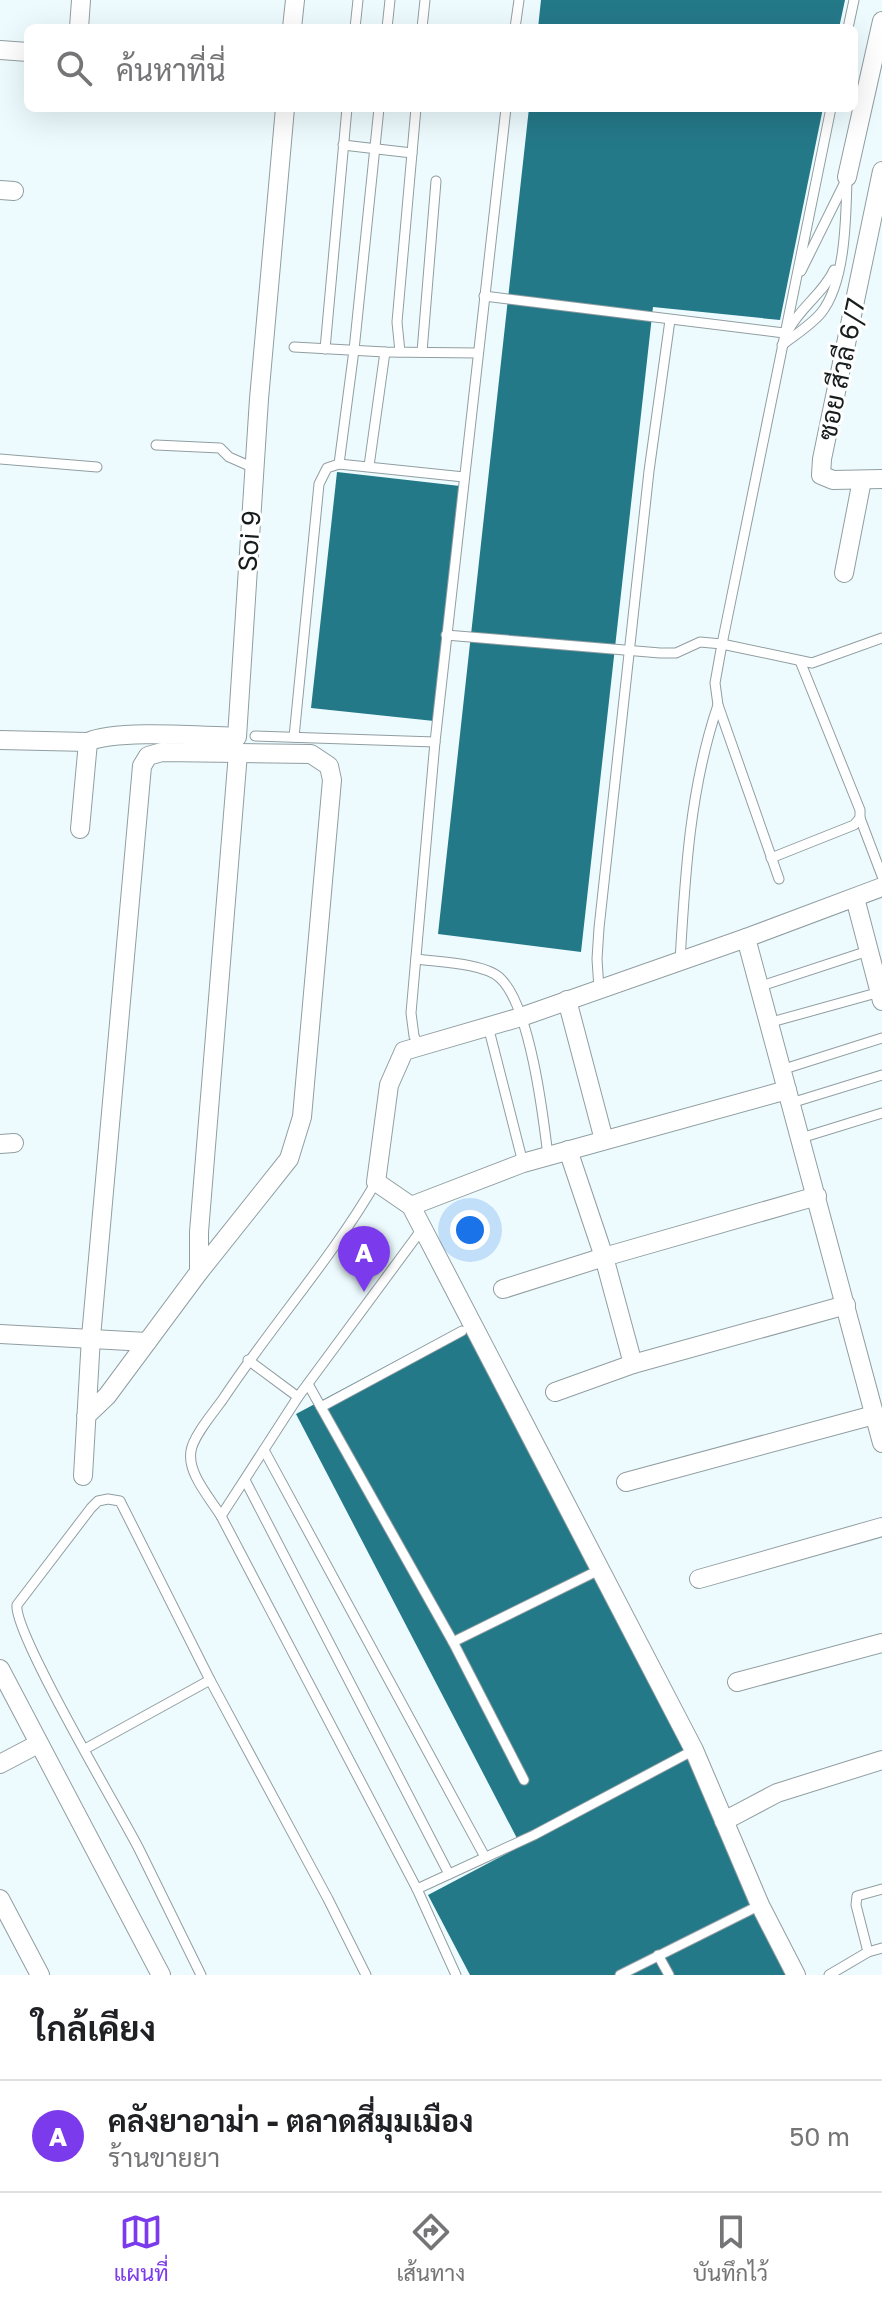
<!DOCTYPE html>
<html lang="th">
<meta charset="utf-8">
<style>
body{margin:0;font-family:"Golos Text",Sarabun,sans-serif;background:#f2f2f2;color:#202124}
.you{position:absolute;left:470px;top:1230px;width:28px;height:28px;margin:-20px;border:6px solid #fff;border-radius:50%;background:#1a73e8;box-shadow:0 0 0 12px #1a73e833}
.badge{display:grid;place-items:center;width:52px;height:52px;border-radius:50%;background:#7c3aed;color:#fff;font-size:26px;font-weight:700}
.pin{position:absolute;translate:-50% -66px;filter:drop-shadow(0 2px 4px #0008)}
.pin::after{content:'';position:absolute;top:42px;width:28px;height:24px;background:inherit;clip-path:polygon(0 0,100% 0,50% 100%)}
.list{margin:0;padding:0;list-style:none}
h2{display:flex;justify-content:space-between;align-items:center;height:104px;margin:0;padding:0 32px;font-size:34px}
h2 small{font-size:26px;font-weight:400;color:#757577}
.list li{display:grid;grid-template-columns:52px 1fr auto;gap:24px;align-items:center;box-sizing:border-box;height:112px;padding:0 32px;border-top:2px solid #e0e0e0}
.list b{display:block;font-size:30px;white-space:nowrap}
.list p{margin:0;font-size:26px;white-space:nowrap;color:#757577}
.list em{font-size:26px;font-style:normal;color:#757577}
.icon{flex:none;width:44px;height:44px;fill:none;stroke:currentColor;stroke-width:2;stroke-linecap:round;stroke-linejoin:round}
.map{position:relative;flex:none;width:882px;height:1975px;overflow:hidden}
.search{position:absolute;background:#fff;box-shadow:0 8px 32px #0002;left:24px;right:24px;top:24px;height:88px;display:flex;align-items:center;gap:20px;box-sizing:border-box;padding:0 28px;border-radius:12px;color:#757577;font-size:30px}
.sheet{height:216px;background:#fff}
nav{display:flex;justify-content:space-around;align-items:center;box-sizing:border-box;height:112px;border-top:2px solid #e0e0e0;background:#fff;font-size:22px;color:#757577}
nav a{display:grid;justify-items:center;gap:4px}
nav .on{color:#7c3aed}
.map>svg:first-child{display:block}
</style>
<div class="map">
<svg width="882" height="1975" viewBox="0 0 882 1975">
<rect width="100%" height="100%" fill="#edfbfe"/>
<g fill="#247989">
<polygon points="541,0 845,0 839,28 538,28"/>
<polygon points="529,108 823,108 780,320 653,307 581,952 438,934"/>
<polygon points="337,472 460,486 434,721 311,708"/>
<polygon points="465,1324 805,1975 470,1975 428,1895 521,1846 296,1414"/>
</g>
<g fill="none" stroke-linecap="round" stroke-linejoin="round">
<defs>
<g id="lane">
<polyline points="355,28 358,0"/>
<polyline points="387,28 390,0"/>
<polyline points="422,28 425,0"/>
<polyline points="515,28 519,0"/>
<polyline points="848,28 854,0"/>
<polyline points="831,108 722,644 812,663 882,638"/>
<polyline points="343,145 412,153"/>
<polyline points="801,271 846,180"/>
<polyline points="484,296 784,333"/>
<path d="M788 331C800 307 823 294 834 270"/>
<path d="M782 345C795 335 811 325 821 313 846 282 846 216 847 177"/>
<polyline points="294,347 385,352 477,353"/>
<polyline points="325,349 347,108"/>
<polyline points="400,352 397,322 416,108"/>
<polyline points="422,352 436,181"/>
<polyline points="156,445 220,448 229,457 254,468"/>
<polyline points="0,459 97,467"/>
<polyline points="339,464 354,350 379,108"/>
<polyline points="369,466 385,352"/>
<polyline points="446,635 660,653 676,653 700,642 722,644 715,683 718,705 779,879"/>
<polyline points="255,736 435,742"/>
<polyline points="294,737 319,484 327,468 339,464 464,477"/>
<polyline points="860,818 882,876"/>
<polyline points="771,858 854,825 860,818 860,810 800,661"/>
<path d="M416 959C437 962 485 963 500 978 530 1006 543 1114 548 1156"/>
<path d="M680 961C685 875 690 787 718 705"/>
<polyline points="758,987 868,951"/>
<polyline points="599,989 597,959 599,928 649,471 670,320"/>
<polyline points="768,1023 880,992"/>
<polyline points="488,1026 523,1163"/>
<polyline points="419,1046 414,1036 411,1013 435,742 506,108"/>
<polyline points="781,1070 882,1038"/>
<polyline points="791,1103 882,1075"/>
<polyline points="801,1138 882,1113"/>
<path d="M376 1182C332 1258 272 1325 223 1399 214 1412 193 1436 191 1451 187 1473 210 1498 221 1516L417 1889 456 1975"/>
<polyline points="248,1360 298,1397"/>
<polyline points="308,1384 453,1642 524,1780"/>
<polyline points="321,1407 462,1331"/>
<polyline points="264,1450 485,1857"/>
<polyline points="245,1480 449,1874"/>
<polyline points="221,1516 298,1397 422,1229"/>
<polyline points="453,1642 599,1570"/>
<polyline points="85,1749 210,1680"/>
<polyline points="417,1889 534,1835 694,1750"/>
<polyline points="882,1889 857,1896 856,1905 868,1952 882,1948"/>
<polyline points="658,1955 669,1975"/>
<path d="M201 1975C180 1933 160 1891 139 1849 120 1812 13 1632 17 1605L91 1508 98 1501 108 1499 120 1501 210 1680 328 1899 366 1975"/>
<polyline points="620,1975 760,1905"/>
<polyline points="829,1975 868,1952"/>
</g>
<g id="street">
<polyline points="79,28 81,0"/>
<polyline points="292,28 295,0"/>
<polyline points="0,50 28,52"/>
<polyline points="882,171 822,459 821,475 833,480 882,479"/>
<polyline points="847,177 882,21"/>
<polyline points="0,190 14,191"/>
<polyline points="844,573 862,480"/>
<path d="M0 740 88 742C115 729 203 736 237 737L259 399 285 108"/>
<polyline points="80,829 88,742"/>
<polyline points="855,898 882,1001"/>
<polyline points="746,938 882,1443"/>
<polyline points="567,1000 604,1140"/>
<polyline points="0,1144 14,1143"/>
<polyline points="568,1150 604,1257 633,1364"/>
<polyline points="411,1206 523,1163 787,1090"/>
<polyline points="199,1272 199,1232 238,753"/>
<polyline points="503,1289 604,1257 817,1196"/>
<polyline points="0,1334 147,1342"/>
<polyline points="555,1392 633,1364 846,1305"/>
<polyline points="83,1476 91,1337 142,766 148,756 162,752 311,754 329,766 332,780 302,1117 289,1159 199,1272 107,1396 86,1416"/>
<polyline points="626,1482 874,1415"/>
<polyline points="699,1579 882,1527"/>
<polyline points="0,1669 161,1975"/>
<polyline points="737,1682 882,1643"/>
<polyline points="0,1764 38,1744"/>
<polyline points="724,1821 777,1793 882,1760"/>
<polyline points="0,1899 40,1975"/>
<polyline points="796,1975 760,1905 694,1750 411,1206 376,1182 389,1085 404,1051 521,1017 746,938 882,887"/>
</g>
</defs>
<use href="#lane" stroke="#919ea1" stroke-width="11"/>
<use href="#street" stroke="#919ea1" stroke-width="20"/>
<use href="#lane" stroke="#fff" stroke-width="9"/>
<use href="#street" stroke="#fff" stroke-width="18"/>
</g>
<g text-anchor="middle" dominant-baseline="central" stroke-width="6" stroke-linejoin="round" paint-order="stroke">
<g font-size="26" fill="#171c1d" stroke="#fff">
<text transform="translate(841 369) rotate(-78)">ซอย สีวลี 6/7</text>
<text transform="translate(249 541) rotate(-86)">Soi 9</text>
</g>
</g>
</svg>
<div class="you"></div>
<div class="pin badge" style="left:364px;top:1292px">A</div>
<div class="search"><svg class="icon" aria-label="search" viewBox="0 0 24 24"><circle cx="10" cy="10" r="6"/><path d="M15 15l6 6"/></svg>ค้นหาที่นี่</div>
</div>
<section class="sheet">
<h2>ใกล้เคียง<small></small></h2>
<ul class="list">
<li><span class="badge">A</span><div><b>คลังยาอาม่า - ตลาดสี่มุมเมือง</b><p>ร้านขายยา</p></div><em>50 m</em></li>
</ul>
</section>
<nav>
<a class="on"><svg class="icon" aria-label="map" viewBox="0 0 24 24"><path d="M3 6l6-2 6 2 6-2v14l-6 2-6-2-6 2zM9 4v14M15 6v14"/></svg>แผนที่</a>
<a><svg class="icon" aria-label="directions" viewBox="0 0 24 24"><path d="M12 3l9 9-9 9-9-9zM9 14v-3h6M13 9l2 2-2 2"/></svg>เส้นทาง</a>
<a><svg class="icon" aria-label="saved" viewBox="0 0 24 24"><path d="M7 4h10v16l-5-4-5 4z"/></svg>บันทึกไว้</a>
</nav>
